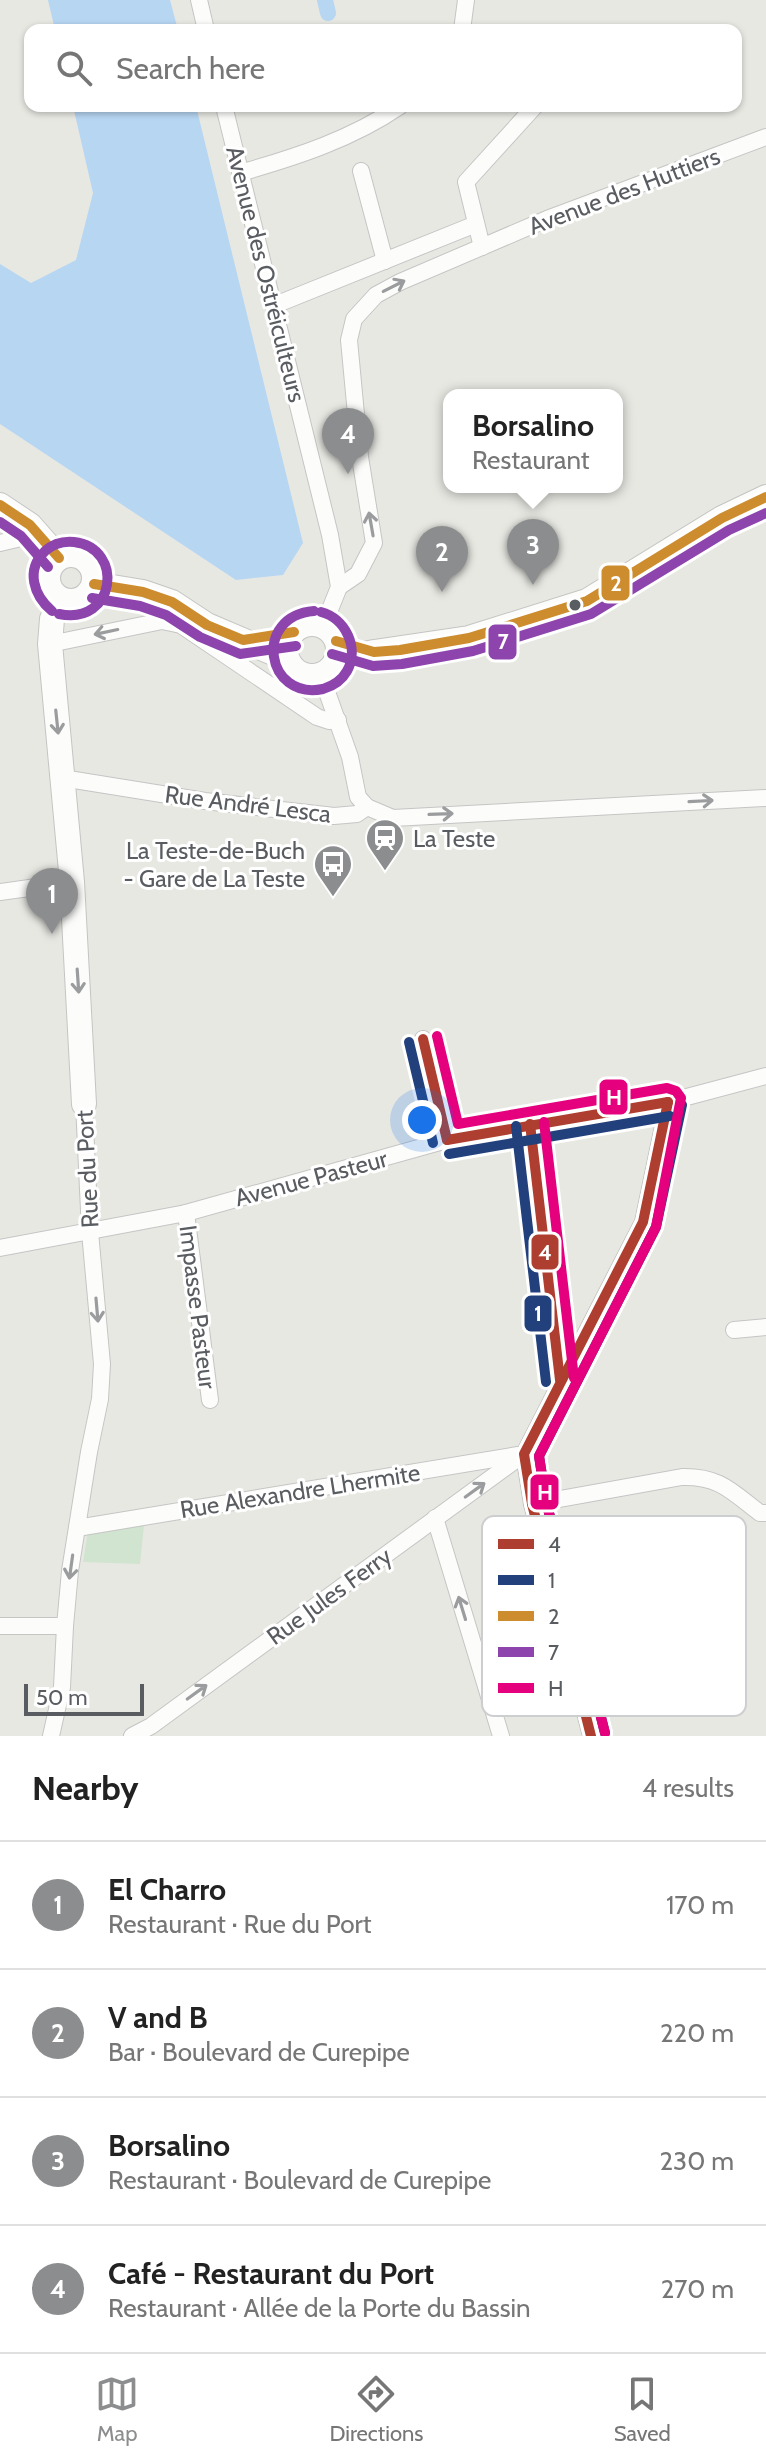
<!DOCTYPE html>
<meta charset="utf-8">
<style>
body{margin:0;font-family:Cabin,sans-serif;background:#f6f6f6;color:#222}
.scale{position:absolute;left:24px;bottom:20px;width:120px;box-sizing:border-box;padding-left:8px;border:4px solid #595c60;border-top:0;font-size:22px;line-height:28px;white-space:nowrap;color:#595c60;-webkit-text-stroke:6px #fff;paint-order:stroke}
.you{position:absolute;left:422px;top:1120px;width:28px;height:28px;margin:-20px;border:6px solid #fff;border-radius:50%;background:#1a73e8;box-shadow:0 0 0 12px #1a73e833}
.badge{display:grid;place-items:center;width:52px;height:52px;border-radius:50%;background:#8b8d8e;color:#fff;font-size:26px;font-weight:700}
.pin{position:absolute;translate:-50% -66px;filter:drop-shadow(0 2px 4px #0008)}
.pin::after{content:'';position:absolute;top:42px;width:28px;height:24px;background:inherit;clip-path:polygon(0 0,100% 0,50% 100%)}
.popup{position:absolute;left:443px;top:389px;width:180px;height:104px;box-sizing:border-box;display:grid;place-content:center;border-radius:16px;background:#fff;filter:drop-shadow(0 2px 6px #0005);font-size:26px;white-space:nowrap;color:#767676}
.popup b{font-size:30px;color:#222}
.popup::after{content:'';position:absolute;left:50%;top:100%;margin-left:-16px;border:16px solid transparent;border-top-color:#fff}
.list{margin:0;padding:0;list-style:none}
h2{display:flex;justify-content:space-between;align-items:center;height:104px;margin:0;padding:0 32px;font-size:34px}
h2 small{font-size:26px;font-weight:400;color:#767676}
.list li{display:grid;grid-template-columns:52px 1fr auto;gap:24px;align-items:center;box-sizing:border-box;height:128px;padding:0 32px;border-top:2px solid #e0e0e0}
.list b{display:block;font-size:30px;white-space:nowrap}
.list p{margin:0;font-size:26px;white-space:nowrap;color:#767676}
.list em{font-size:26px;font-style:normal;color:#767676}
.icon{flex:none;width:44px;height:44px;fill:none;stroke:currentColor;stroke-width:2;stroke-linecap:round;stroke-linejoin:round}
.map{position:relative;flex:none;width:766px;height:1736px;overflow:hidden}
.search{position:absolute;background:#fff;box-shadow:0 2px 6px #0004;left:24px;right:24px;top:24px;height:88px;display:flex;align-items:center;gap:20px;box-sizing:border-box;padding:0 28px;border-radius:16px;color:#767676;font-size:30px}
.sheet{height:616px;background:#fff}
nav{display:flex;justify-content:space-around;align-items:center;box-sizing:border-box;height:112px;border-top:2px solid #e0e0e0;background:#fff;font-size:22px;color:#767676}
nav a{display:grid;justify-items:center;gap:4px}
nav .on{color:#8b8d8e}
.map>svg:first-child{display:block}
</style>
<div class="map">
<svg width="766" height="1736" viewBox="0 0 766 1736">
<rect width="100%" height="100%" fill="#e8e8e3"/>
<polygon fill="#d0e4cf" points="144,1525 140,1564 83,1562 88,1531"/>
<g fill="#b7d6f2">
<polygon points="48,0 170,0 178,30 55,30"/>
<polygon points="73,106 196,106 303,543 283,575 236,580 0,424 0,264 31,283 76,260 93,193"/>
</g>
<g fill="none" stroke-linecap="round" stroke-linejoin="round">
<polyline stroke="#b7d6f2" stroke-width="16" points="325,0 328,13"/>
<defs>
<g id="minor">
<polyline points="199,0 206,30"/>
<polyline points="462,30 466,0"/>
<polyline points="224,106 330,535 339,587 323,627"/>
<polyline points="361,171 385,261"/>
<path d="M240 173C296 157 352 139 400 106"/>
<polyline points="482,247 466,182 535,106"/>
<polyline points="275,305 476,224"/>
<polyline points="0,543 38,534"/>
<polyline points="339,587 358,574 374,543 360,457 349,340 354,319 376,295 400,282 547,219 766,137"/>
<polyline points="50,644 162,621 181,625 317,717 329,721 338,720"/>
<polyline points="321,675 350,757 358,797 367,807"/>
<polyline points="62,778 205,801 334,816 357,814 367,807 393,818 766,798"/>
<polyline points="0,892 72,882"/>
<polyline points="423,1039 447,1140"/>
<polyline points="530,1124 560,1380"/>
<polyline points="186,1213 210,1400"/>
<polyline points="0,1248 186,1213 447,1140 668,1102 766,1076"/>
<polyline points="734,1330 766,1327"/>
<path d="M532 1504 682 1477C720 1476 732 1492 760 1513H766"/>
<polyline points="435,1518 501,1736"/>
<polyline points="77,1528 518,1455"/>
<polyline points="0,1626 65,1626"/>
<polyline points="51,1736 62,1687 65,1626 70,1571 89,1452 100,1399 102,1364 90,1232 84,1104"/>
<polyline points="132,1736 151,1726 524,1454"/>
<polyline points="591,1736 532,1504 524,1454 643,1222 668,1102"/>
</g>
<g id="secondary">
<polyline points="0,505 30,525 59,558"/>
<circle cx="71" cy="578" r="23"/>
<polyline points="94,584 143,592 172,602 207,625 287,659"/>
<polyline points="61,600 52,619 50,644 72,882 84,1104"/>
<circle cx="312" cy="650" r="26"/>
<polyline points="336,660 374,652 469,638 587,601 722,518 766,497"/>
</g>
</defs>
<use href="#minor" stroke="#c5c5c5" stroke-width="18"/>
<use href="#secondary" stroke="#c4c5c3" stroke-width="26"/>
<use href="#minor" stroke="#fcfcfb" stroke-width="16"/>
<use href="#secondary" stroke="#fcfcfb" stroke-width="24"/>
<defs>
<g id="bus-1">
<polyline points="423,1039 447,1140"/>
<polyline points="530,1124 560,1380"/>
<polyline points="447,1140 668,1102"/>
<polyline points="591,1736 532,1504 524,1454 643,1222 668,1102"/>
</g>
<g id="bus-2">
<polyline points="409,1042 433,1143"/>
<polyline points="516,1126 546,1382"/>
<polyline points="449,1154 670,1116"/>
<polyline points="605,1733 546,1501 539,1456 656,1227 682,1105"/>
</g>
<g id="bus-3">
<polyline points="0,505 30,525 59,558"/>
<polyline points="94,584 143,592 172,602 207,625 243,640 294,632"/>
<polyline points="336,641 374,652 400,650 469,638 587,601 722,518 766,497"/>
</g>
<g id="bus-4">
<polyline points="0,522 21,536 48,567"/>
<polyline points="92,598 140,606 166,615 200,637 240,654 296,646"/>
<path d="M52 611C34 596 25 570 45 551 53 544 64 541 74 542 125 548 116 626 59 614"/>
<path d="M314 611C252 616 266 701 323 689 333 686 342 680 347 671 360 648 345 618 321 612"/>
<polyline points="332,654 373,666 402,664 473,651 591,614 729,530 766,513"/>
</g>
<g id="bus-5">
<polyline points="437,1036 458,1124 667,1088 676,1091 681,1098 656,1227 539,1456 546,1501 605,1733"/>
<polyline points="544,1122 574,1378"/>
</g>
</defs>
<use href="#bus-1" stroke="#fff" stroke-width="16"/>
<use href="#bus-2" stroke="#fff" stroke-width="16"/>
<use href="#bus-3" stroke="#fff" stroke-width="16"/>
<use href="#bus-4" stroke="#fff" stroke-width="16"/>
<use href="#bus-5" stroke="#fff" stroke-width="16"/>
<use href="#bus-1" stroke="#ae3e2f" stroke-width="10"/>
<use href="#bus-2" stroke="#22407c" stroke-width="10"/>
<use href="#bus-3" stroke="#cd8d2e" stroke-width="10"/>
<use href="#bus-4" stroke="#8e44ad" stroke-width="10"/>
<use href="#bus-5" stroke="#e5007d" stroke-width="10"/>
</g>
<defs><path id="oneway-shaft" d="M-6 0H5M1.5-3L5.5 0L1.5 3" fill="none" stroke-width="1.6" stroke-linecap="round" stroke-linejoin="round" transform="scale(2)"/></defs>
<g stroke="#9a9c9e">
<use href="#oneway-shaft" transform="translate(394 286) rotate(-27)"/>
<use href="#oneway-shaft" transform="translate(371 524) rotate(-100)"/>
<use href="#oneway-shaft" transform="translate(106 632) rotate(168)"/>
<use href="#oneway-shaft" transform="translate(57 722) rotate(84)"/>
<use href="#oneway-shaft" transform="translate(701 801) rotate(-3)"/>
<use href="#oneway-shaft" transform="translate(441 814) rotate(-2)"/>
<use href="#oneway-shaft" transform="translate(78 981) rotate(86)"/>
<use href="#oneway-shaft" transform="translate(97 1310) rotate(85)"/>
<use href="#oneway-shaft" transform="translate(475 1490) rotate(-36)"/>
<use href="#oneway-shaft" transform="translate(71 1567) rotate(98)"/>
<use href="#oneway-shaft" transform="translate(462 1608) rotate(-107)"/>
<use href="#oneway-shaft" transform="translate(197 1692) rotate(-36)"/>
</g>
<defs>
<symbol id="station-pin" viewBox="-11 -11 22 30"><path d="M0 17L-7.5 6A9.5 9.5 0 1 1 7.5 6Z" fill="#8b8d8e" stroke="#fff"/><path d="M-3-6H3Q5-6 5-4V2Q5 4 3 4L4.5 6H3L1.5 4h-3L-3 6H-4.5L-3 4Q-5 4-5 2V-4Q-5-6-3-6ZM-3.5-4v3h7v-3ZM-3.5 1v1.5H-2V1ZM2 1v1.5H3.5V1Z" fill="#fff"/></symbol>
<symbol id="bus-pin" viewBox="-11 -11 22 30"><path d="M0 17L-7.5 6A9.5 9.5 0 1 1 7.5 6Z" fill="#8b8d8e" stroke="#fff"/><path d="M-5-6H5V4H4V6H2V4H-2V6H-4V4H-5ZM-3.5-4V0h7V-4ZM-3.5 1.2v1.5H-2V1.2ZM2 1.2v1.5H3.5V1.2Z" fill="#fff"/></symbol>
</defs>
<g fill-rule="evenodd">
<use href="#station-pin" x="363" y="816" width="44" height="60"/>
<use href="#bus-pin" x="311" y="842" width="44" height="60"/>
</g>
<circle fill="#595c60" stroke="#fff" stroke-width="3" cx="575" cy="605" r="7"/>
<g text-anchor="middle" dominant-baseline="central" stroke-width="6" stroke-linejoin="round" paint-order="stroke">
<g font-size="24" fill="#595c60" stroke="#fff">
<text transform="translate(624 191) rotate(-21)">Avenue des Huttiers</text>
<text transform="translate(266 274) rotate(76)">Avenue des Ostréiculteurs</text>
<text transform="translate(248 804) rotate(7)">Rue André Lesca</text>
<text transform="translate(87 1169) rotate(-93)">Rue du Port</text>
<text transform="translate(311 1178) rotate(-15)">Avenue Pasteur</text>
<text transform="translate(198 1307) rotate(83)">Impasse Pasteur</text>
<text transform="translate(300 1491) rotate(-9)">Rue Alexandre Lhermite</text>
<text transform="translate(329 1596) rotate(-36)">Rue Jules Ferry</text>
</g>
<g font-size="24" fill="#595c60" stroke="#fff" text-anchor="start">
<text x="413" y="838">La Teste</text>
<text x="305" y="850" text-anchor="end">La Teste-de-Buch<tspan x="305" dy="28">- Gare de La Teste</tspan></text>
</g>
</g>
<rect x="482" y="1516" width="264" height="200" rx="12" fill="#fff" stroke="#cdcecf" stroke-width="2"/>
<rect x="498" y="1539" width="36" height="10" fill="#ae3e2f"/>
<rect x="498" y="1575" width="36" height="10" fill="#22407c"/>
<rect x="498" y="1611" width="36" height="10" fill="#cd8d2e"/>
<rect x="498" y="1647" width="36" height="10" fill="#8e44ad"/>
<rect x="498" y="1683" width="36" height="10" fill="#e5007d"/>
<g font-size="22" fill="#595c60">
<text x="548" y="1552">4</text>
<text x="548" y="1588">1</text>
<text x="548" y="1624">2</text>
<text x="548" y="1660">7</text>
<text x="548" y="1696">H</text>
</g>
<g stroke="#fff" stroke-width="3">
<rect x="600" y="564" width="31" height="38" rx="8" fill="#cd8d2e"/>
<rect x="487" y="623" width="31" height="38" rx="8" fill="#8e44ad"/>
<rect x="598" y="1078" width="31" height="38" rx="8" fill="#e5007d"/>
<rect x="530" y="1233" width="30" height="38" rx="8" fill="#ae3e2f"/>
<rect x="523" y="1294" width="30" height="39" rx="8" fill="#22407c"/>
<rect x="529" y="1473" width="31" height="38" rx="8" fill="#e5007d"/>
</g>
<g font-size="22" text-anchor="middle" font-weight="bold" fill="#fff">
<text x="616" y="591">2</text>
<text x="503" y="649">7</text>
<text x="614" y="1105">H</text>
<text x="545" y="1260">4</text>
<text x="538" y="1321">1</text>
<text x="545" y="1500">H</text>
</g>
</svg>
<div class="scale">50 m</div>
<div class="you"></div>
<div class="pin badge" style="left:52px;top:934px">1</div>
<div class="pin badge" style="left:442px;top:592px">2</div>
<div class="pin badge" style="left:533px;top:585px">3</div>
<div class="popup"><b>Borsalino</b>Restaurant</div>
<div class="pin badge" style="left:348px;top:474px">4</div>
<div class="search"><svg class="icon" aria-label="search" viewBox="0 0 24 24"><circle cx="10" cy="10" r="6"/><path d="M15 15l6 6"/></svg>Search here</div>
</div>
<section class="sheet">
<h2>Nearby<small>4 results</small></h2>
<ul class="list">
<li><span class="badge">1</span><div><b>El Charro</b><p>Restaurant · Rue du Port</p></div><em>170 m</em></li>
<li><span class="badge">2</span><div><b>V and B</b><p>Bar · Boulevard de Curepipe</p></div><em>220 m</em></li>
<li><span class="badge">3</span><div><b>Borsalino</b><p>Restaurant · Boulevard de Curepipe</p></div><em>230 m</em></li>
<li><span class="badge">4</span><div><b>Café - Restaurant du Port</b><p>Restaurant · Allée de la Porte du Bassin</p></div><em>270 m</em></li>
</ul>
</section>
<nav>
<a class="on"><svg class="icon" aria-label="map" viewBox="0 0 24 24"><path d="M3 6l6-2 6 2 6-2v14l-6 2-6-2-6 2zM9 4v14M15 6v14"/></svg>Map</a>
<a><svg class="icon" aria-label="directions" viewBox="0 0 24 24"><path d="M12 3l9 9-9 9-9-9zM9 14v-3h6M13 9l2 2-2 2"/></svg>Directions</a>
<a><svg class="icon" aria-label="saved" viewBox="0 0 24 24"><path d="M7 4h10v16l-5-4-5 4z"/></svg>Saved</a>
</nav>
